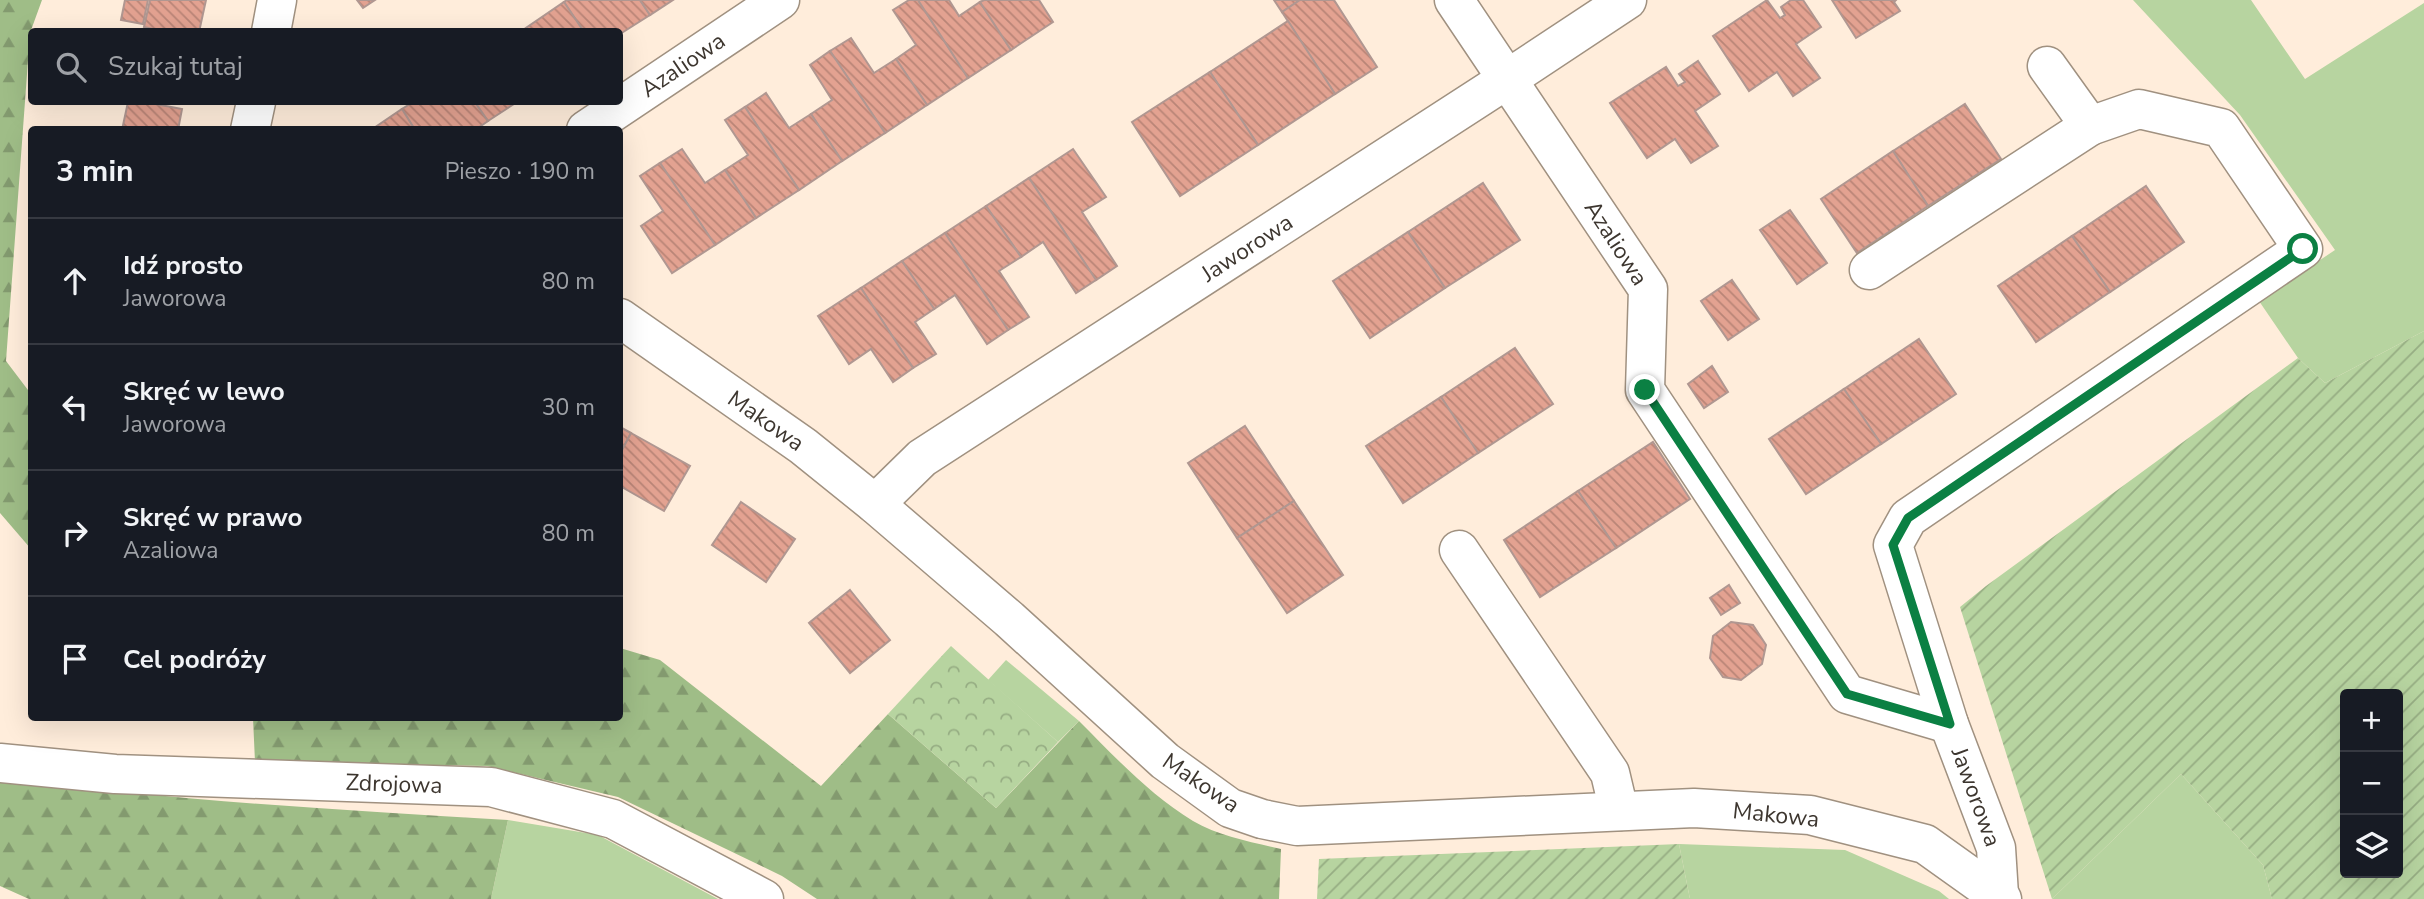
<!DOCTYPE html>
<html lang="pl">
<meta charset="utf-8">
<style>
body{margin:0;font-family:"Nunito Sans",sans-serif;background:#20242c;color:#f1f3f6}
.controls{position:absolute;right:21px;bottom:21px;display:grid;overflow:hidden;border-radius:7px;box-shadow:0 7px 28px #0002}
.controls button{width:63px;height:63px;display:grid;place-items:center;padding:0;border:0;border-bottom:2px solid #363941;background:#171b24;color:#f1f3f6;font:35px sans-serif}
.stop{position:absolute;width:21px;height:21px;margin:-16px;border:5px solid #0b8043;border-radius:50%;background:#fff}
.stop.end{background:#0b8043;border-color:#fff;box-shadow:0 2px 7px #0008}
.list{margin:0;padding:0;list-style:none}
h2{display:flex;justify-content:space-between;align-items:center;height:91px;margin:0;padding:0 28px;font-size:30px}
h2 small{font-size:23px;font-weight:400;color:#9ea1a6}
.list li{display:grid;grid-template-columns:46px 1fr auto;gap:21px;align-items:center;box-sizing:border-box;height:126px;padding:0 28px;border-top:2px solid #363941}
.list b{display:block;font-size:26px;white-space:nowrap}
.list p{margin:0;font-size:23px;white-space:nowrap;color:#9ea1a6}
.list em{font-size:23px;font-style:normal;color:#9ea1a6}
.icon{flex:none;width:38px;height:38px;fill:none;stroke:currentColor;stroke-width:2;stroke-linecap:round;stroke-linejoin:round}
.map{position:relative;flex:none;width:2424px;height:899px;overflow:hidden}
.search{position:absolute;background:#171b24;box-shadow:0 7px 28px #0002;left:28px;top:28px;width:595px;height:77px;display:flex;align-items:center;gap:18px;box-sizing:border-box;padding:0 24px;border-radius:7px;color:#9ea1a6;font-size:26px}
.panel{position:absolute;background:#171b24;box-shadow:0 7px 28px #0002;left:28px;top:126px;width:595px;height:595px;border-radius:7px}
.map>svg:first-child{display:block}
</style>
<div class="map">
<svg width="2424" height="899" viewBox="0 0 2424 899">
<defs>
<pattern id="forest-firs" width="22" height="20" patternUnits="userSpaceOnUse" patternTransform="scale(1.75)"><rect width="22" height="20" fill="#9fbd87"/><path d="M5 1l3.5 6h-7zM16 11l3.5 6h-7z" fill="#839a6f"/></pattern>
<pattern id="park-crowns" width="20" height="18" patternUnits="userSpaceOnUse" patternTransform="scale(1.75)"><rect width="20" height="18" fill="#b7d4a0"/><path d="M2 6a3 3 0 1 1 6 0M12 15a3 3 0 1 1 6 0" fill="none" stroke="#96ad83"/></pattern>
<pattern id="garden-furrows" width="10" height="10" patternUnits="userSpaceOnUse" patternTransform="scale(1.75)"><rect width="10" height="10" fill="#b7d4a0"/><path d="M-1 1l2-2M0 10L10 0M9 11l2-2" fill="none" stroke="#96ad83"/></pattern>
<pattern id="building-back-hatch" width="6" height="6" patternUnits="userSpaceOnUse" patternTransform="scale(1.75)"><rect width="6" height="6" fill="#e3a291"/><path d="M-1 5l2 2M0 0l6 6M5-1l2 2" fill="none" stroke="#b98577"/></pattern>
</defs>
<rect width="100%" height="100%" fill="#ffeddb"/>
<g fill="#b7d4a0">
<polygon points="2133,0 2251,0 2305,79 2424,3 2424,331 2325,383 2298,358 2259,301 2335,250 2240,115"/>
<polygon points="1006,660 1079,721 1058,742 988,680"/>
<polygon points="2181,774 2263,865 2272,899 2052,899"/>
<polygon points="508,820 598,835 718,899 491,899"/>
<polygon points="1679,844 1845,850 1939,891 1949,899 1690,899"/>
</g>
<g fill="url(#forest-firs)">
<polygon points="0,0 42,0 30,33 6,361 31,394 31,549 0,513"/>
<path d="M620 648 660 660 821 786 888 714 996 808 1079 721C1115 757 1149 794 1193 821 1219 836 1251 842 1281 849L1279 899H817L782 876 618 797 487 766 255 762 253 718H620Z"/>
<path d="M0 778C169 800 338 810 508 820L491 899H29L0 886Z"/>
</g>
<polygon fill="url(#park-crowns)" points="951,646 1058,742 996,808 888,714"/>
<g fill="url(#garden-furrows)" fill-rule="evenodd">
<path d="M2424 331V899H2272L2263 865 2181 774 2052 899 1960 607 1986 586 2298 358 2325 383ZM2345 694H2398V873H2345Z"/>
<polygon points="1679,844 1690,899 1317,899 1319,859"/>
</g>
<g fill="url(#building-back-hatch)" stroke="#b09791" stroke-width="2">
<polygon points="125,0 148,0 143,24 121,20"/>
<polygon points="150,0 206,0 199,32 166,32 144,27"/>
<polygon points="357,0 375,0 363,8"/>
<polygon points="567,0 640,0 650,15 620,34 620,32 584,32 564,2"/>
<polygon points="640,0 673,0 650,15"/>
<polygon points="909,0 918,0 968,78 927,105 896,59 916,45 893,10"/>
<polygon points="918,0 949,0 959,16 980,2 1011,50 968,78"/>
<polygon points="984,0 1039,0 1053,22 1011,50 980,2"/>
<polygon points="1274,0 1300,0 1282,12"/>
<polygon points="1300,0 1334,0 1377,67 1335,94 1282,12"/>
<polygon points="1767,0 1780,18 1785,15 1781,7 1791,0 1803,0 1821,27 1796,44 1820,78 1793,96 1777,72 1749,91 1713,36"/>
<polygon points="1832,0 1896,0 1894,2 1900,11 1856,38"/>
<polygon points="564,2 584,32 520,32"/>
<polygon points="1288,21 1335,94 1258,145 1210,72"/>
<polygon points="851,38 874,73 896,59 927,105 885,133 830,51"/>
<polygon points="830,51 885,133 842,161 811,114 832,100 810,65"/>
<polygon points="1698,61 1720,94 1695,111 1718,146 1691,163 1675,139 1647,158 1610,103 1666,67 1678,86 1685,82 1679,74"/>
<polygon points="1210,72 1258,145 1180,196 1132,122"/>
<polygon points="766,93 789,128 811,114 842,161 799,190 745,107"/>
<polygon points="128,102 145,102 182,109 178,130 122,130"/>
<polygon points="413,102 475,102 488,121 475,130 415,130 402,109"/>
<polygon points="475,102 517,102 488,121"/>
<polygon points="1965,104 2001,159 1928,206 1893,151"/>
<polygon points="745,107 799,190 756,218 725,170 748,155 725,120"/>
<polygon points="402,109 415,130 371,130"/>
<polygon points="682,149 705,183 725,170 756,218 715,245 660,163"/>
<polygon points="1073,149 1106,197 1082,212 1117,266 1096,280 1029,178"/>
<polygon points="1893,151 1928,206 1857,253 1821,199"/>
<polygon points="660,163 715,245 672,273 641,226 663,211 640,176"/>
<polygon points="1029,178 1096,280 1076,293 1043,242 1021,257 986,206"/>
<polygon points="1483,183 1520,240 1445,288 1408,232"/>
<polygon points="2146,186 2184,242 2110,292 2072,236"/>
<polygon points="986,206 1021,257 999,271 1029,317 1008,330 945,233"/>
<polygon points="1790,210 1827,263 1797,284 1760,230"/>
<polygon points="1408,232 1445,288 1370,338 1333,281"/>
<polygon points="945,233 1008,330 987,344 955,295 934,309 902,261"/>
<polygon points="2072,236 2110,292 2036,342 1998,286"/>
<polygon points="902,261 934,309 915,322 936,354 913,368 861,288"/>
<polygon points="1732,280 1759,319 1728,340 1701,301"/>
<polygon points="861,288 913,368 893,382 871,349 849,364 818,316"/>
<polygon points="1919,339 1956,394 1881,444 1844,389"/>
<polygon points="1515,348 1553,404 1478,453 1441,397"/>
<polygon points="1712,366 1728,392 1704,408 1688,384"/>
<polygon points="1844,389 1881,444 1806,494 1769,439"/>
<polygon points="1441,397 1478,453 1403,503 1366,446"/>
<polygon points="1245,426 1294,501 1237,538 1188,463"/>
<polygon points="620,427 631,433 620,454"/>
<polygon points="631,433 690,466 664,511 620,486 620,454"/>
<polygon points="1653,442 1690,499 1616,548 1578,491"/>
<polygon points="1578,491 1616,548 1540,597 1504,540"/>
<polygon points="1294,501 1343,575 1287,613 1237,538"/>
<polygon points="741,502 795,539 766,582 712,545"/>
<polygon points="1729,585 1740,603 1721,615 1710,598"/>
<polygon points="850,590 890,640 850,673 809,623"/>
<polygon points="1731,622 1753,625 1766,645 1762,664 1741,680 1723,677 1710,658 1713,636"/>
</g>
<g fill="none" stroke-linecap="round" stroke-linejoin="round">
<defs>
<g id="minor">
<polyline points="1454,0 1648,289 1645,390 1847,694 1949,724"/>
<polyline points="271,32 277,0"/>
<polyline points="250,130 256,102"/>
<polyline points="586,130 780,0"/>
<polyline points="1869,270 2090,126"/>
<polyline points="620,318 803,446 875,504 1009,619 1165,761 1230,808 1262,819 1297,826 1694,808 1810,815 1925,844 2002,899"/>
<polyline points="875,504 922,458 1506,80 1627,0"/>
<polyline points="1459,550 1610,773 1619,811"/>
<polyline points="0,763 115,774 491,787 613,819 764,899"/>
<polyline points="1999,895 1996,848 1949,724 1893,545 1908,518 2303,249 2221,128 2139,109 2090,126 2047,66"/>
</g>
</defs>
<use href="#minor" stroke="#a09180" stroke-width="41"/>
<use href="#minor" stroke="#fff" stroke-width="38"/>
</g>
<g fill="none" stroke-linecap="round" stroke-linejoin="round">
<polyline stroke="#0b8043" stroke-width="9" points="1645,390 1847,694 1950,724 1893,545 1908,518 2303,249"/>
</g>
<g text-anchor="middle" dominant-baseline="central" stroke-width="5" stroke-linejoin="round" paint-order="stroke">
<g font-size="23" fill="#3d362f" stroke="#fff">
<text transform="translate(683 65) rotate(-34)">Azaliowa</text>
<text transform="translate(1616 243) rotate(57)">Azaliowa</text>
<text transform="translate(1247 248) rotate(-33)">Jaworowa</text>
<text transform="translate(766 421) rotate(35)">Makowa</text>
<text transform="translate(1201 783) rotate(34)">Makowa</text>
<text transform="translate(394 784) rotate(2)">Zdrojowa</text>
<text transform="translate(1976 797) rotate(70)">Jaworowa</text>
<text transform="translate(1776 815) rotate(6)">Makowa</text>
</g>
</g>
</svg>
<div class="controls">
<button>+</button>
<button>−</button>
<button><svg class="icon" aria-label="layers" viewBox="0 0 24 24"><path d="M12 4l9 5-9 5-9-5zM3 14l9 5 9-5"/></svg></button>
</div>
<div class="stop" style="left:2303px;top:249px"></div>
<div class="stop end" style="left:1645px;top:390px"></div>
<div class="search"><svg class="icon" aria-label="search" viewBox="0 0 24 24"><circle cx="10" cy="10" r="6"/><path d="M15 15l6 6"/></svg>Szukaj tutaj</div>
<section class="panel">
<h2>3 min<small>Pieszo · 190 m</small></h2>
<ul class="list">
<li><svg class="icon" aria-label="ahead" viewBox="0 0 24 24"><path d="M12 20V5M6 11l6-6 6 6"/></svg><div><b>Idź prosto</b><p>Jaworowa</p></div><em>80 m</em></li>
<li><svg class="icon" aria-label="left" viewBox="0 0 24 24"><path d="M17 20v-9H6M10 6l-5 5 5 5"/></svg><div><b>Skręć w lewo</b><p>Jaworowa</p></div><em>30 m</em></li>
<li><svg class="icon" aria-label="right" viewBox="0 0 24 24"><path d="M7 20v-9h11M14 6l5 5-5 5"/></svg><div><b>Skręć w prawo</b><p>Azaliowa</p></div><em>80 m</em></li>
<li><svg class="icon" aria-label="arrive" viewBox="0 0 24 24"><path d="M6 21V4h12l-3 4 3 4H6"/></svg><div><b>Cel podróży</b></div></li>
</ul>
</section>
</div>
